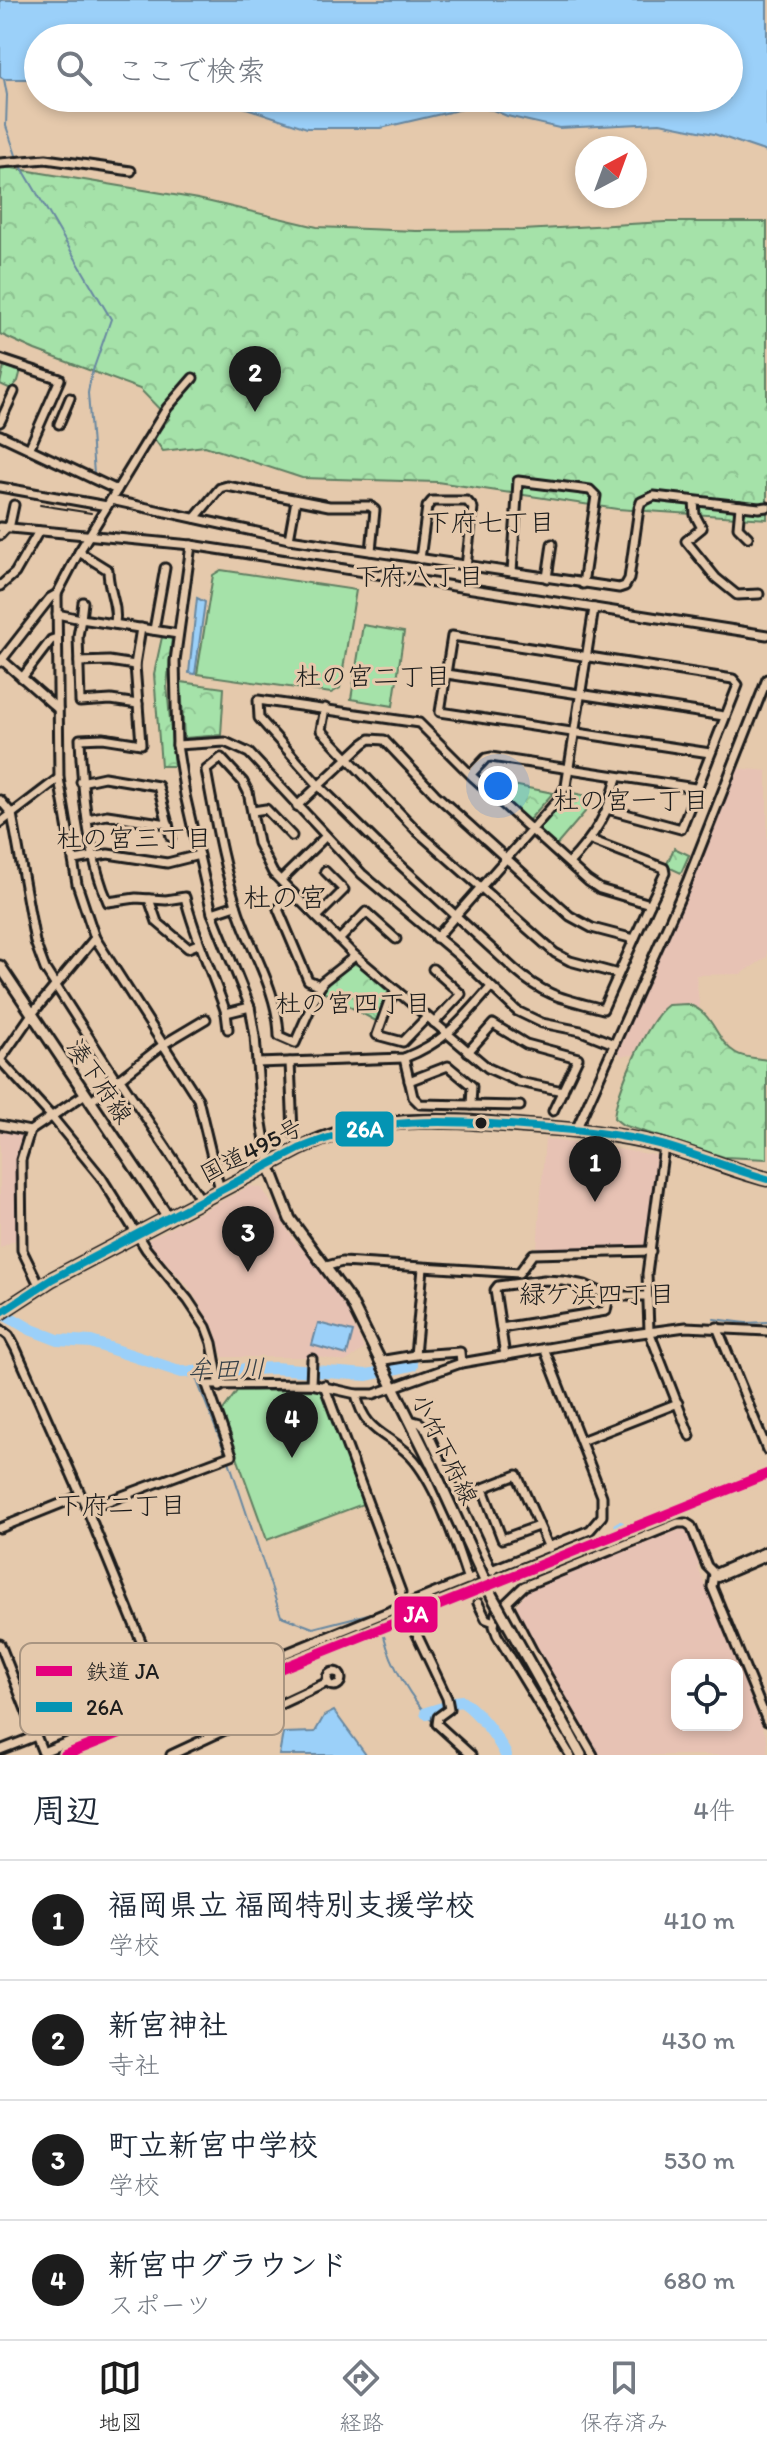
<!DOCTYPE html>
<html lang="ja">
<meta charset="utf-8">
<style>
body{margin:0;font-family:Itim,"Klee One",sans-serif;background:#f2f2f3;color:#1f2937}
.controls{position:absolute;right:24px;bottom:24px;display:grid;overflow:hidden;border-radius:16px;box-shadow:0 4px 12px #0003}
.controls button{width:72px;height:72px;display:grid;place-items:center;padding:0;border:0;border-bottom:2px solid #e0e1e3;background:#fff;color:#1f2937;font:40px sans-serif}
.compass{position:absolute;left:575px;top:136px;width:72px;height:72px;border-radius:50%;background:#fff;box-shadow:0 4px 12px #0003;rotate:41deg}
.you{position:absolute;left:498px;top:786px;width:28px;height:28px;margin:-20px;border:6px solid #fff;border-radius:50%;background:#1a73e8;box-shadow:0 0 0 12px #1a73e833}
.badge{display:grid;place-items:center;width:52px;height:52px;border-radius:50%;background:#1c1c1c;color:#fff;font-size:26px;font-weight:700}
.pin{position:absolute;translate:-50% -66px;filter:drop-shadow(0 2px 4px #0008)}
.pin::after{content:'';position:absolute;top:42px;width:28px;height:24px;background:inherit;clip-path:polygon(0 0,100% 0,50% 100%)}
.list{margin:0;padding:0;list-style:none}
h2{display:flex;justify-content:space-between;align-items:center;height:104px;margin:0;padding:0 32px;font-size:34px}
h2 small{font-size:26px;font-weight:400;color:#747a83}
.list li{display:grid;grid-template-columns:52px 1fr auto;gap:24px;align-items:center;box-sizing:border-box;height:120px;padding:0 32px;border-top:2px solid #e0e1e3}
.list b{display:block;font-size:30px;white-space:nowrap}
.list p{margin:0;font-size:26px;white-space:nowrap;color:#747a83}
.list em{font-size:26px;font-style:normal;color:#747a83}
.icon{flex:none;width:44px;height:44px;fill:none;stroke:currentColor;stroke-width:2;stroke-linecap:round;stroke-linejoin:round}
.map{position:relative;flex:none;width:767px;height:1755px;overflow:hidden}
.search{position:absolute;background:#fff;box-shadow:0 4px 12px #0003;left:24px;right:24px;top:24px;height:88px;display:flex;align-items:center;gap:20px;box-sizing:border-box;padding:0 28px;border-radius:44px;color:#747a83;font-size:30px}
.sheet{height:584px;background:#fff}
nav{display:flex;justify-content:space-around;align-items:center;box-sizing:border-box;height:112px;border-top:2px solid #e0e1e3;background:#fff;font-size:22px;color:#747a83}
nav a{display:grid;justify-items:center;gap:4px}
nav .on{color:#1c1c1c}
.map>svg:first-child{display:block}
</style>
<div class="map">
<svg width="767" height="1755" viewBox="0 0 767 1755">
<defs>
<pattern id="forest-crowns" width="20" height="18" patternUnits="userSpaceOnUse" patternTransform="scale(2)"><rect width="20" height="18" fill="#a5e2a9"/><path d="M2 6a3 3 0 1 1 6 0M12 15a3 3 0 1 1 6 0" fill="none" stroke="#8dc191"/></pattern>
</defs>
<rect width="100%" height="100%" fill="#e5c9ac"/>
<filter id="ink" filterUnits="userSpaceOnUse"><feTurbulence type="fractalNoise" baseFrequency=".0125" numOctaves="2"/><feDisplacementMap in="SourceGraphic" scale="16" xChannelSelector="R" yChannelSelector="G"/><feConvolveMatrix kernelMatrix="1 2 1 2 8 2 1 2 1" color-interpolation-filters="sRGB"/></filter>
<g filter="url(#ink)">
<g fill="#e7c2b4" fill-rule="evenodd">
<polygon points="736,768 767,771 767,957 741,974 696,975 704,1047 623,1056 618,1052"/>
<polygon points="0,1128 25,1133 18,1158 17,1239 0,1248"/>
<polygon points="545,1139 656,1155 645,1249 537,1250"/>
<polygon points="250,1186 262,1188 294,1240 312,1259 346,1308 364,1349 345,1362 320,1357 223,1357 214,1328 188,1286 146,1241"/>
<path d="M682 1529 687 1531 699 1564 698 1568 767 1738V1755H599L517 1611V1604L528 1590ZM677 1665H737V1725H677Z"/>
</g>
<g fill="url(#forest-crowns)" stroke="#607f62" stroke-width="2">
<polygon points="0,166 198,199 317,227 416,231 523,230 665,222 767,222 767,519 617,509 437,482 302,478 205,446 163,451 153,437 169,419 140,389 35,350 0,334"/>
<polygon points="4,365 21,370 18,381 11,389 0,384"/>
<polygon points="162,637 172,638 167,686 174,766 161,766 154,674"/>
<polygon points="181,682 224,688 221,735 184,738"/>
<polygon points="482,779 553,793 528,821"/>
<polygon points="568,792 592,797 585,812 555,847 538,831"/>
<polygon points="674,848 689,855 681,873 666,866"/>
<path d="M354 961 390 993 376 1021 323 992C328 976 343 973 354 961Z"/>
<path d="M687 1004C716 1013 713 1039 736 1053 744 1058 758 1058 767 1060V1159L724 1157 623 1125 614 1118C616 1092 648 1019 668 1005Z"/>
</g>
<g fill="#a5e2a9" stroke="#607f62" stroke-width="2">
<polygon points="221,570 356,590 340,688 331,693 197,674 213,575"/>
<polygon points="363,625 404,632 393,706 351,699"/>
<polygon points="321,1390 363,1504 267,1540 221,1413 237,1391"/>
</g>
<g fill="#9bd0f9" stroke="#6888a1" stroke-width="2">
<polygon points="0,0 767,0 767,152 714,134 660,123 559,128 507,116 493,110 471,107 381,128 307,128 216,98 729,98 729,38 38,38 38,79 4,79 0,77"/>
<polygon points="197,598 205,602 195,674 189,673"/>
<polygon points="318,1323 353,1332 347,1355 312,1345"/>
<polygon points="334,1711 366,1755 279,1755 283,1733 315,1732 324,1716"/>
</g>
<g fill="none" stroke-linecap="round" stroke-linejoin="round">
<g stroke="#6888a1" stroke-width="2">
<polyline points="4,79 7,95 6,126 18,161 111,319 91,376 88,393 94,474 114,484"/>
<polyline points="714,1319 746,1323 767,1322"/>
<polyline points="194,1373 226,1455"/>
<polyline points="229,1461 281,1616 313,1628 372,1613"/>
<path d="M384 1636C391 1665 411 1699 432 1720"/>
</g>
<g stroke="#9bd0f9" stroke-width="12">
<polyline points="0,1312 32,1330 58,1340 91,1342 182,1372 274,1368 367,1375 412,1365"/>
<polyline points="620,1527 626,1540"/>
<path d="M454 1702 462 1701C480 1714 496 1735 506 1755"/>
<polyline points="426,1713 446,1707"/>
</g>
<polyline stroke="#bda68f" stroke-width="7" stroke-dasharray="7 3.5" stroke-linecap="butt" points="401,1592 413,1626"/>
<defs>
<g id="minor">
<polyline points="0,163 46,159 131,171"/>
<polyline points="0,359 60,379 30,447"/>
<polyline points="193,378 167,408 79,552 57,594 59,778 77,884 95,938 198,1099 220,1190"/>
<polyline points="0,422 14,392"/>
<polyline points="59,424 70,398"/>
<polyline points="0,435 117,490"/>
<polyline points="0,487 107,506"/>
<polyline points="111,500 289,539 619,588 625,586 629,579 639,508 641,502 654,496 759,508 767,507"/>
<polyline points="694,501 695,515 702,528 686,541 716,578 737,595 759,594"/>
<polyline points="740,506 738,527 748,537"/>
<polyline points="195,518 220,488 227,486 329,506 370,506 375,510 371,551"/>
<polyline points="0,527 191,545 767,635"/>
<polyline points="0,535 10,524 14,505"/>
<polyline points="289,539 296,500"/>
<polyline points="191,545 175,661 177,745 185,795 212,913 250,1007 255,1036 261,1117 269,1165"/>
<path d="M79 552 108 570C108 591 118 604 115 624"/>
<polyline points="420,559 427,507 432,501 467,501 473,508 466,566"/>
<polyline points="512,572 518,481 590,490 596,496 583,584"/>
<polyline points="547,578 552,544"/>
<polyline points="0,586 15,573 39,531"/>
<polyline points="57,614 81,619 83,602"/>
<path d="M141 628 135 665 141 744 103 738 80 739C82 787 88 858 108 902L136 898 166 900 185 897C195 938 213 974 226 1013L250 1007"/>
<polyline points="154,630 165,568"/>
<polyline points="1,659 58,709"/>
<polyline points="0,662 50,598 57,594"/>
<polyline points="79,662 109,661 135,665"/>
<polyline points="447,674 724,716"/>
<polyline points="22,678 51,640 57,638"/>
<path d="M258 700 419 723 473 777 588 881 600 889 650 904 603 1009C565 999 546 997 515 970L383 849 320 787 259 718Z"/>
<polyline points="138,704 111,700 80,702 78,636 81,619 178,634"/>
<polyline points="325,708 321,730 418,832 555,953 570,961 618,974"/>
<polyline points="177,745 225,742 249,753 362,874 457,954 517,1011 542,1023 581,1031 614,1044"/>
<polyline points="471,774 486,758 491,757 695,788"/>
<polyline points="81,782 104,777 158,786 168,824 107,815 88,819"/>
<polyline points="0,800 12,814 35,942 45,969 115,1078 122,1082 201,1200"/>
<polyline points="297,806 363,744 370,739 384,740 435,794 570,916 592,928 634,939"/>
<polyline points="607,809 681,829 738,685 733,679 452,636 440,712 710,753"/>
<polyline points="253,811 266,809 292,836"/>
<polyline points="0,823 59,778"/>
<polyline points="168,824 171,837"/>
<polyline points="591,840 664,868 665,873 650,904"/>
<polyline points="75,860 108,854 167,863 199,855"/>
<path d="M569 863C593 838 610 812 617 777"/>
<polyline points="281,880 326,836"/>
<polyline points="293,893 278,909 308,980 321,986"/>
<polyline points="149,899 157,922 188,948 198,944"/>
<polyline points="212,913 236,905"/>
<polyline points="317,917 344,890 325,871"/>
<polyline points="436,938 557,801 566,786 594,608"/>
<polyline points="339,940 366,912 396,939"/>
<path d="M355 956 322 982 295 1043 279 1036C278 992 253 954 239 914 223 867 215 818 206 770L221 758 243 782 248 792 258 843 273 873 352 953 488 1068 519 1082 563 1091"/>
<polyline points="433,969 461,994 434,1023"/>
<polyline points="397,991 389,1001 377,1035 403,1042 427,1017"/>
<polyline points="226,1013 228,1029"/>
<polyline points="468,1052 493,1024 526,1044 578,1058 553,1111"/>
<polyline points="404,1058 413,1097 420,1104 520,1106"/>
<polyline points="0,1060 52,1117 101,1177 146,1249 188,1300 206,1327 212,1343 220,1387"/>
<polyline points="0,1060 32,1014 95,938"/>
<polyline points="290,1062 293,1133"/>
<path d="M257 1063 404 1058C447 1041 462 1020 491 987"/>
<polyline points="409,1081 448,1066 472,1086 471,1105"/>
<polyline points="90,1102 164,1044 206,1019"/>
<polyline points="0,1125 30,1131"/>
<polyline points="576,1130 687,882 767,679"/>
<polyline points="664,1146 647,1274 649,1331 690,1436"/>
<polyline points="327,1266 342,1262 519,1273 533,1254 651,1251"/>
<polyline points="40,1287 22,1250 21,1160 30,1131 85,1094"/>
<polyline points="717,1327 767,1450"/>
<polyline points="501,1328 606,1311 609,1296"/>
<polyline points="0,1329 9,1336 16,1349 87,1509 165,1700"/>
<polyline points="415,1355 423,1268"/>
<polyline points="505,1356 495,1290 498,1286 544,1280 563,1281 585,1285 609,1296 646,1296"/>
<polyline points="379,1361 415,1355 460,1352 461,1363"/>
<polyline points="311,1384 312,1359"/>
<polyline points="324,1385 401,1592"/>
<path d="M356 1394C365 1437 394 1434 415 1461 439 1491 456 1544 468 1580"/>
<polyline points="409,1420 420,1423 426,1429 492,1571"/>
<polyline points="581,1441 678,1403"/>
<polyline points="483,1489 502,1539 538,1526"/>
<polyline points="460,1497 517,1475 549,1548"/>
<polyline points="87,1509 232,1455 207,1385 311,1384 356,1394 374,1394 461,1363 611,1337 686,1327 767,1331"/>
<polyline points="0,1528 80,1496"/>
<polyline points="714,1574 712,1587 767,1721"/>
<polyline points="714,1574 767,1551"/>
<polyline points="718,1577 767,1556"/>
<polyline points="478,1603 486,1619 494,1622"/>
<polyline points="508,1604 532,1650 593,1755"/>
<polyline points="413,1626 447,1698 449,1709 438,1717 437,1724 471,1755"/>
<polyline points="0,1644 43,1753"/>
<circle cx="334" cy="1679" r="7"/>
<polyline points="0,1750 36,1736"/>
<polyline points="43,1752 590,1530 602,1516 602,1496 544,1348"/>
<polyline points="171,1755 328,1682"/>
<polyline points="570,1755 497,1635 494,1626 496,1613 524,1586 678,1523 686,1523 691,1526 707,1566 718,1577"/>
</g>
<g id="major">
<polyline points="0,966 168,1217"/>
<polyline points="269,1165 290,1219 351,1302 432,1465"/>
<polyline points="569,1733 581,1755"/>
</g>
<path id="highway" d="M0 1313 52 1279 299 1149C370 1113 445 1120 522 1126 569 1129 615 1133 661 1145 697 1155 731 1170 767 1179"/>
</defs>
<use href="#minor" stroke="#1c1c1c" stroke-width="13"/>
<use href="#major" stroke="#1c1c1c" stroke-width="15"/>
<use href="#highway" stroke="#1c1c1c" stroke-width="17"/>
<use href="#minor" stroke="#e5c9ac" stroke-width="7"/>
<use href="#major" stroke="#e5c9ac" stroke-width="9"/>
<use href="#highway" stroke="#e5c9ac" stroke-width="11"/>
<polyline stroke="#1c1c1c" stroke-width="2" points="40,505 91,513"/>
<defs>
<polyline id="major-bridge" points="432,1465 492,1596 569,1733"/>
</defs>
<use href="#major-bridge" stroke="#1c1c1c" stroke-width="15" stroke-linecap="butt"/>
<use href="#major-bridge" stroke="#e5c9ac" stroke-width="9"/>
<defs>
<path id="bus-1" d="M0 1313 52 1279 299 1149C375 1116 442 1120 522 1126 569 1129 616 1133 662 1145 697 1155 731 1169 767 1179"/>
</defs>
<use href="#bus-1" stroke="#e5c9ac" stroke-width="14"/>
<use href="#bus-1" stroke="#0494b3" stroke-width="8"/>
<defs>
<polyline id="rail-1" points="65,1755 767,1474"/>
</defs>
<use href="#rail-1" stroke="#e5c9ac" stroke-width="16"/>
<use href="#rail-1" stroke="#e5007d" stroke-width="10"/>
</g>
</g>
<circle fill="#1c1c1c" stroke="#e5c9ac" stroke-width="3" cx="481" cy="1123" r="7"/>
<g text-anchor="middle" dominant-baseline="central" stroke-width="6" stroke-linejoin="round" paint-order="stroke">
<g font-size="24" fill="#1c1c1c" stroke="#e5c9ac">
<text transform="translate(100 1081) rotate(56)">湊下府線</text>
<text transform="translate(251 1150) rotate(-27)">国道495号</text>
<text transform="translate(445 1449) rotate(64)">小竹下府線</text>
</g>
<g font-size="26" fill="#1c1c1c" stroke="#e5c9ac">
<text x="490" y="522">下府七丁目</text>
<text x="419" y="576">下府八丁目</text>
<text x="373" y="676">杜の宮二丁目</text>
<text x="631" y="800">杜の宮一丁目</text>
<text x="134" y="838">杜の宮三丁目</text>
<text x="353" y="1003">杜の宮四丁目</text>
<text x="597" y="1294">緑ケ浜四丁目</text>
<text x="121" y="1505">下府二丁目</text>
</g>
<g font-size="26" font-style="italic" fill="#354048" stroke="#e5c9ac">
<text transform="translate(226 1369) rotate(-1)">牟田川</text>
</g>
<g font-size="28" fill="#1c1c1c" stroke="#e5c9ac">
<text x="285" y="897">杜の宮</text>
</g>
</g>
<rect x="20" y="1643" width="264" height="92" rx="12" fill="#e5c9ac" stroke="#a99581" stroke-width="2"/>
<rect x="36" y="1666" width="36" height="10" fill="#e5007d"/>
<rect x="36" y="1702" width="36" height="10" fill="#0494b3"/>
<g font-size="22" fill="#1c1c1c">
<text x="86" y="1679">鉄道 JA</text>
<text x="86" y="1715">26A</text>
</g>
<g stroke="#e5c9ac" stroke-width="3">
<rect x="334" y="1110" width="61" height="38" rx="8" fill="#0494b3"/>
<rect x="393" y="1595" width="46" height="39" rx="8" fill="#e5007d"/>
</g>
<g font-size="22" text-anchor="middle" font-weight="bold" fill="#fff">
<text x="365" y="1137">26A</text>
<text x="416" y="1622">JA</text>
</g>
</svg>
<div class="controls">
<button><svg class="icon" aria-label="locate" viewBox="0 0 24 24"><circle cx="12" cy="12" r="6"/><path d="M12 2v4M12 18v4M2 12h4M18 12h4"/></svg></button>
</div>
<svg class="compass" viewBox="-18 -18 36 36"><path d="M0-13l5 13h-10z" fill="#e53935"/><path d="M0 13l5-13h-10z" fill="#747a83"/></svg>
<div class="you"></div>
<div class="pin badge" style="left:595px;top:1202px">1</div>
<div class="pin badge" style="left:255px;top:412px">2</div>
<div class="pin badge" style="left:248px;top:1272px">3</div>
<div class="pin badge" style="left:292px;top:1458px">4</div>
<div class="search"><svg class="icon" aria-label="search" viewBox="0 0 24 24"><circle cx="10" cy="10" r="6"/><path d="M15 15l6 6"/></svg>ここで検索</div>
</div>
<section class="sheet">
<h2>周辺<small>4件</small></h2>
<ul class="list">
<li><span class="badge">1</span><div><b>福岡県立 福岡特別支援学校</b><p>学校</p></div><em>410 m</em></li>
<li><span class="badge">2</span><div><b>新宮神社</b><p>寺社</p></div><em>430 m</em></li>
<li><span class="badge">3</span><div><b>町立新宮中学校</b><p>学校</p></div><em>530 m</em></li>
<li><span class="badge">4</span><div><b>新宮中グラウンド</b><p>スポーツ</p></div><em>680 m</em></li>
</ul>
</section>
<nav>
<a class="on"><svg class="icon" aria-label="map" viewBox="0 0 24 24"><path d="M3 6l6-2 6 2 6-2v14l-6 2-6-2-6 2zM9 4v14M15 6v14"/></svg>地図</a>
<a><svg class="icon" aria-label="directions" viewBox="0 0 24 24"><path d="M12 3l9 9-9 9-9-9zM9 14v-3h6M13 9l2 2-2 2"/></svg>経路</a>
<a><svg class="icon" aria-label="saved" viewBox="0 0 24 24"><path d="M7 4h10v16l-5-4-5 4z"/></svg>保存済み</a>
</nav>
